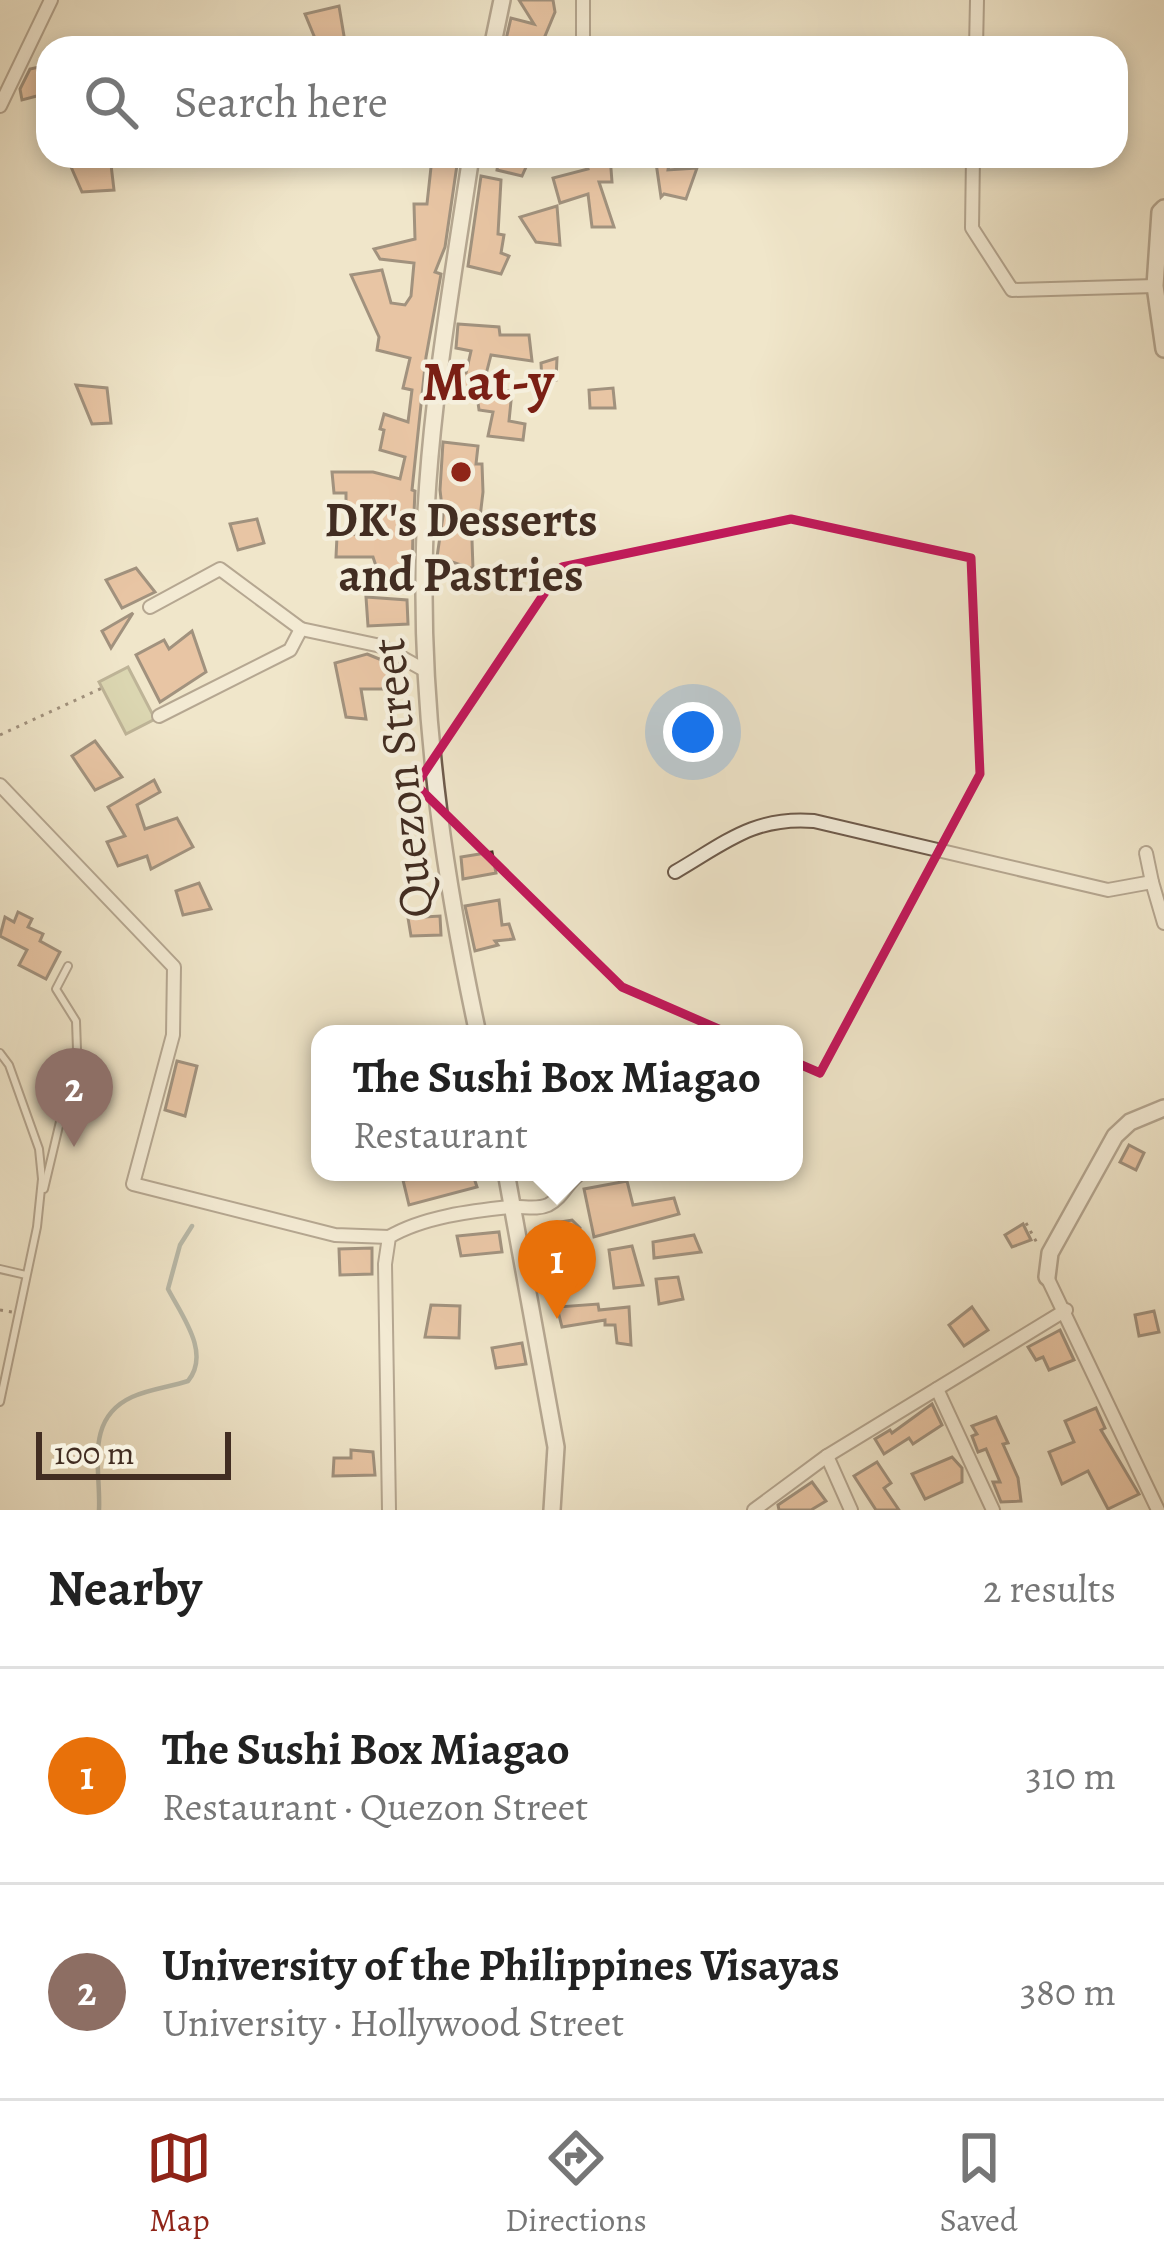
<!DOCTYPE html>
<meta charset="utf-8">
<style>
body{margin:0;font-family:Alegreya,serif;background:#f2f2f2;color:#222}
.scale{position:absolute;left:36px;bottom:30px;width:195px;box-sizing:border-box;padding-left:12px;border:6px solid #422d22;border-top:0;font-size:33px;line-height:42px;white-space:nowrap;color:#422d22;-webkit-text-stroke:9px #f5efdd;paint-order:stroke}
.you{position:absolute;left:693px;top:732px;width:42px;height:42px;margin:-30px;border:9px solid #fff;border-radius:50%;background:#1a73e8;box-shadow:0 0 0 18px #1a73e833}
.badge{display:grid;place-items:center;width:78px;height:78px;border-radius:50%;background:#8f2418;color:#fff;font-size:39px;font-weight:700}
.pin{position:absolute;translate:-50% -99px;filter:drop-shadow(0 3px 6px #0008)}
.pin::after{content:'';position:absolute;top:63px;width:42px;height:36px;background:inherit;clip-path:polygon(0 0,100% 0,50% 100%)}
.popup{position:absolute;left:311px;top:1025px;width:492px;height:156px;box-sizing:border-box;display:grid;place-content:center;border-radius:24px;background:#fff;filter:drop-shadow(0 3px 9px #0005);font-size:39px;white-space:nowrap;color:#767676}
.popup b{font-size:45px;color:#222}
.popup::after{content:'';position:absolute;left:50%;top:100%;margin-left:-24px;border:24px solid transparent;border-top-color:#fff}
.list{margin:0;padding:0;list-style:none}
h2{display:flex;justify-content:space-between;align-items:center;height:156px;margin:0;padding:0 48px;font-size:51px}
h2 small{font-size:39px;font-weight:400;color:#767676}
.list li{display:grid;grid-template-columns:78px 1fr auto;gap:36px;align-items:center;box-sizing:border-box;height:216px;padding:0 48px;border-top:3px solid #e0e0e0}
.list b{display:block;font-size:45px;white-space:nowrap}
.list p{margin:0;font-size:39px;white-space:nowrap;color:#767676}
.list em{font-size:39px;font-style:normal;color:#767676}
.icon{flex:none;width:66px;height:66px;fill:none;stroke:currentColor;stroke-width:2;stroke-linecap:round;stroke-linejoin:round}
.map{position:relative;flex:none;width:1164px;height:1510px;overflow:hidden}
.search{position:absolute;background:#fff;box-shadow:0 6px 18px #0003;left:36px;right:36px;top:36px;height:132px;display:flex;align-items:center;gap:30px;box-sizing:border-box;padding:0 42px;border-radius:36px;color:#767676;font-size:45px}
.sheet{height:588px;background:#fff}
nav{display:flex;justify-content:space-around;align-items:center;box-sizing:border-box;height:168px;border-top:3px solid #e0e0e0;background:#fff;font-size:33px;color:#767676}
nav a{display:grid;justify-items:center;gap:6px}
nav .on{color:#8f2418}
.map>svg:first-child{display:block}
</style>
<div class="map">
<svg width="1164" height="1510" viewBox="0 0 1164 1510">
<rect width="100%" height="100%" fill="#f0e6cb"/>
<filter id="stains"><feTurbulence type="fractalNoise" baseFrequency=".00167" numOctaves="4"/><feColorMatrix values="0 0 0 0 .2 0 0 0 0 .09 0 0 0 0 .02 0 0 0 .5 -.17"/></filter>
<radialGradient id="worn" r=".72"><stop offset=".6" stop-color="#630" stop-opacity="0"/><stop offset="1" stop-color="#630" stop-opacity=".3"/></radialGradient>
<polygon fill="#c0c393" stroke="#81785a" stroke-width="3" points="128,667 155,719 126,734 99,682"/>
<g fill="none" stroke-linecap="round" stroke-linejoin="round">
<path stroke="#77847f" stroke-width="4.5" d="M99 1510C101 1469 84 1419 132 1397 149 1389 170 1387 188 1381 211 1353 182 1316 168 1289L180 1245 192 1226"/>
</g>
<g fill="#de9d76" stroke="#422d22" stroke-width="3">
<polygon points="519,0 553,0 555,12 540,48 504,48 511,18 534,24"/>
<polygon points="339,6 346,48 319,48 305,14"/>
<polygon points="48,65 48,93 22,100 20,89 30,69"/>
<polygon points="81,156 110,156 114,190 82,192 68,160"/>
<polygon points="499,156 531,156 522,176 497,170"/>
<polygon points="584,156 610,156 612,182 599,182 614,227 592,227 588,194 560,203 553,178 588,169"/>
<polygon points="655,156 670,156 668,170 697,168 686,199 664,194 661,197"/>
<polygon points="432,158 458,158 445,247 435,272 441,274 426,357 412,490 415,491 414,513 408,530 413,530 412,580 376,566 373,557 336,557 337,536 379,532 378,511 346,514 346,493 334,493 332,472 373,472 400,479 405,457 380,450 384,430 380,429 384,414 408,422 412,390 403,388 410,358 377,350 379,337 351,275 382,270 391,303 405,305 411,296 414,263 380,259 374,249 415,239 414,204 427,204"/>
<polygon points="481,176 501,180 498,234 504,235 501,253 509,256 501,274 468,266"/>
<polygon points="557,206 560,245 536,242 520,217"/>
<polygon points="458,324 499,327 500,335 529,335 532,361 491,355 482,390 512,391 509,421 525,424 523,440 488,436 493,412 479,410 477,395 456,391 456,371 466,373 471,351 456,348"/>
<polygon points="557,358 556,380 542,381 541,363"/>
<polygon points="76,385 107,388 111,423 92,424"/>
<polygon points="613,388 615,408 590,408 589,390"/>
<polygon points="443,442 478,446 476,464 482,464 483,492 479,526 472,540 473,569 437,557 443,516 440,490"/>
<polygon points="257,519 264,543 238,550 230,524"/>
<polygon points="136,568 155,592 122,608 106,580"/>
<polygon points="366,597 407,600 408,624 368,626"/>
<polygon points="133,613 111,648 102,631"/>
<polygon points="192,631 206,672 160,702 136,655 164,640 169,649"/>
<polygon points="367,654 394,665 394,689 361,689 366,719 346,717 335,663"/>
<polygon points="95,741 122,777 95,790 72,756"/>
<polygon points="154,780 160,792 137,805 145,829 177,818 193,847 151,869 147,856 118,866 107,842 125,836 108,807"/>
<polygon points="492,852 496,873 463,879 461,857"/>
<polygon points="199,883 211,909 183,915 176,891"/>
<polygon points="499,900 502,925 509,924 514,939 495,941 498,945 475,951 465,906"/>
<polygon points="18,912 32,919 28,927 43,934 40,941 60,952 46,979 19,965 27,950 0,936 5,917 14,922"/>
<polygon points="440,916 441,935 411,936 408,918"/>
<polygon points="177,1061 197,1066 185,1116 165,1110"/>
<polygon points="1129,1145 1144,1153 1136,1170 1120,1162"/>
<polygon points="451,1172 472,1172 477,1187 409,1205 403,1180 452,1176"/>
<polygon points="627,1181 633,1205 674,1198 679,1214 594,1237 584,1189"/>
<polygon points="572,1220 580,1228 577,1239 551,1244 548,1224"/>
<polygon points="1023,1224 1031,1240 1012,1247 1005,1235"/>
<polygon points="499,1232 502,1252 461,1256 457,1236"/>
<polygon points="694,1235 701,1252 654,1258 653,1242"/>
<polygon points="632,1246 643,1285 614,1288 609,1250"/>
<polygon points="372,1248 372,1274 340,1275 339,1249"/>
<polygon points="678,1277 683,1299 659,1304 656,1279"/>
<polygon points="598,1304 599,1310 629,1307 631,1345 617,1343 615,1325 605,1325 605,1320 562,1327 557,1307"/>
<polygon points="431,1305 460,1306 459,1338 425,1337"/>
<polygon points="972,1307 988,1330 964,1346 949,1325"/>
<polygon points="1154,1311 1159,1332 1139,1336 1135,1315"/>
<polygon points="1060,1330 1074,1360 1049,1370 1043,1357 1036,1360 1028,1347"/>
<polygon points="522,1343 526,1364 496,1368 492,1348"/>
<polygon points="932,1404 942,1425 913,1444 909,1438 884,1454 875,1439 890,1430 892,1433"/>
<polygon points="1096,1408 1105,1428 1101,1430 1139,1494 1108,1509 1088,1471 1062,1484 1049,1452 1074,1442 1065,1421"/>
<polygon points="996,1417 1008,1443 1003,1444 1018,1478 1021,1501 1001,1502 993,1482 1000,1482 986,1449 978,1452 972,1436 977,1434 972,1426"/>
<polygon points="351,1450 373,1452 375,1475 333,1476 334,1458 351,1458"/>
<polygon points="952,1457 962,1468 962,1482 925,1499 912,1474"/>
<polygon points="877,1462 891,1483 884,1488 899,1510 876,1510 854,1476"/>
<polygon points="812,1482 826,1501 811,1510 779,1510 778,1505"/>
</g>
<g fill="none" stroke-linecap="round" stroke-linejoin="round">
<defs>
<g id="service">
<polyline points="0,1053 9,1065 39,1149 42,1179 37,1227 0,1402"/>
<polyline points="44,1189 77,1050 76,1021 56,989 68,966"/>
<polyline points="0,1269 26,1275"/>
</g>
<g id="minor">
<polyline points="583,0 583,48"/>
<polyline points="976,48 977,0"/>
<polyline points="0,106 51,0"/>
<polyline points="973,156 972,228 1012,290 1155,286"/>
<polyline points="150,607 220,569 301,629"/>
<polyline points="159,716 290,650 301,629 381,646 426,671"/>
<polyline points="0,785 174,967 173,1035 133,1184 335,1235 389,1237"/>
<polyline points="1146,853 1152,882"/>
<path d="M675 872C725 843 754 816 814 821L1108 890 1152 882 1164 923"/>
<polyline points="1047,1277 1158,1510"/>
<polyline points="937,1389 993,1510"/>
<polyline points="827,1456 851,1510"/>
<path d="M389 1510 385 1264 389 1237C423 1217 471 1211 510 1207 523 1206 537 1210 548 1205 564 1197 568 1180 582 1172"/>
<polyline points="754,1510 827,1456 1066,1310"/>
</g>
<g id="tertiary">
<polyline points="492,48 502,0"/>
<path d="M471 156C450 297 424 439 424 582 423 734 446 886 478 1034"/>
<polyline points="1164,208 1160,212 1155,286 1164,349"/>
<polyline points="506,1172 556,1447 552,1510"/>
<polyline points="1047,1277 1050,1253 1115,1136 1130,1122 1164,1108"/>
</g>
</defs>
<use href="#service" stroke="#6e5b4c" stroke-width="10"/>
<use href="#minor" stroke="#6e5b4c" stroke-width="16"/>
<use href="#tertiary" stroke="#6e5b4c" stroke-width="20"/>
<g stroke="#422d22" stroke-width="3" stroke-dasharray="3 6" stroke-linecap="butt">
<polyline points="0,735 102,688"/>
<polyline points="1026,1223 1037,1243"/>
<polyline points="0,1310 12,1312"/>
</g>
<use href="#service" stroke="#f5efdd" stroke-width="6"/>
<use href="#minor" stroke="#f5efdd" stroke-width="12"/>
<use href="#tertiary" stroke="#f5efdd" stroke-width="15"/>
</g>
<path d="M0 0H1164V1510H0ZM791 519 971 558 980 774 820 1073 622 987 416 785 562 567Z" fill="#f0e6cb" fill-opacity=".55" fill-rule="evenodd"/>
<path fill="none" stroke="#c2185b" stroke-width="9" stroke-linejoin="round" d="M791 519 971 558 980 774 820 1073 622 987 416 785 562 567Z"/>
<circle fill="#8f2418" stroke="#f5efdd" stroke-width="4.5" cx="461" cy="472" r="12"/>
<g text-anchor="middle" dominant-baseline="central" stroke-width="9" stroke-linejoin="round" paint-order="stroke">
<g font-size="48" font-weight="bold" fill="#422d22" stroke="#f5efdd">
<text x="461" y="520">DK's Desserts<tspan x="461" dy="55">and Pastries</tspan></text>
</g>
<g font-size="48" fill="#422d22" stroke="#f5efdd">
<text transform="translate(402 778) rotate(-96)">Quezon Street</text>
</g>
<g font-size="54" font-weight="bold" fill="#7a1f14" stroke="#f5efdd">
<text x="488" y="382">Mat-y</text>
</g>
</g>
<rect width="100%" height="100%" filter="url(#stains)"/>
<rect width="100%" height="100%" fill="url(#worn)"/>
</svg>
<div class="scale">100 m</div>
<div class="you"></div>
<div class="pin badge" style="left:557px;top:1319px;background:#e8710a">1</div>
<div class="popup"><b>The Sushi Box Miagao</b>Restaurant</div>
<div class="pin badge" style="left:74px;top:1147px;background:#8d6e63">2</div>
<div class="search"><svg class="icon" aria-label="search" viewBox="0 0 24 24"><circle cx="10" cy="10" r="6"/><path d="M15 15l6 6"/></svg>Search here</div>
</div>
<section class="sheet">
<h2>Nearby<small>2 results</small></h2>
<ul class="list">
<li><span class="badge" style="background:#e8710a">1</span><div><b>The Sushi Box Miagao</b><p>Restaurant · Quezon Street</p></div><em>310 m</em></li>
<li><span class="badge" style="background:#8d6e63">2</span><div><b>University of the Philippines Visayas</b><p>University · Hollywood Street</p></div><em>380 m</em></li>
</ul>
</section>
<nav>
<a class="on"><svg class="icon" aria-label="map" viewBox="0 0 24 24"><path d="M3 6l6-2 6 2 6-2v14l-6 2-6-2-6 2zM9 4v14M15 6v14"/></svg>Map</a>
<a><svg class="icon" aria-label="directions" viewBox="0 0 24 24"><path d="M12 3l9 9-9 9-9-9zM9 14v-3h6M13 9l2 2-2 2"/></svg>Directions</a>
<a><svg class="icon" aria-label="saved" viewBox="0 0 24 24"><path d="M7 4h10v16l-5-4-5 4z"/></svg>Saved</a>
</nav>
